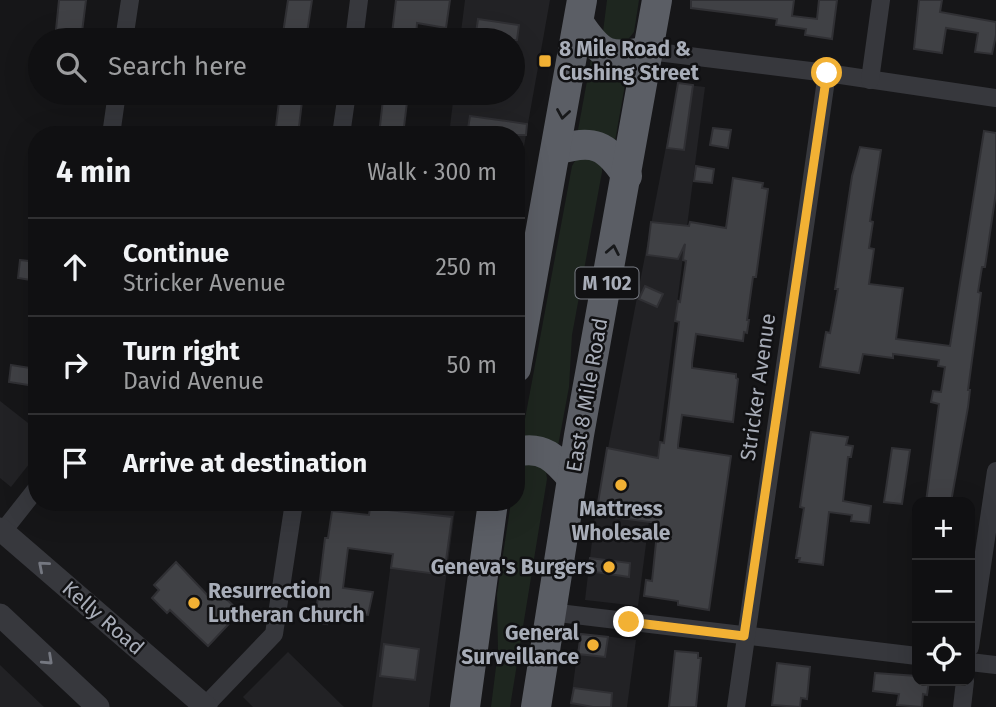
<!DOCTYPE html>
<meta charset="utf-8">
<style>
body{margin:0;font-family:"Fira Sans",sans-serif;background:#1e1e20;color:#f1f3f6}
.controls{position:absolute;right:21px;bottom:21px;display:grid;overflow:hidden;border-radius:14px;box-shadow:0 7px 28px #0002}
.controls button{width:63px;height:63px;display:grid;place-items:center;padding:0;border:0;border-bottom:2px solid #303032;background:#101012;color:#f1f3f6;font:35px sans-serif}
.stop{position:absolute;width:21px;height:21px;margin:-16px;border:5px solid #f2b134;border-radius:50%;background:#fff}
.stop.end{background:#f2b134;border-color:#fff;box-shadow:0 2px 7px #0008}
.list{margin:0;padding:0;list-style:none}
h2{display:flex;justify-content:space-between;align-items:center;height:91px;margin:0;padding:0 28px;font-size:30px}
h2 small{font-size:23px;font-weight:400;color:#9c9d9f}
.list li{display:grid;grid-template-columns:46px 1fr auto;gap:21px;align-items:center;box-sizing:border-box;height:98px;padding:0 28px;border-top:2px solid #303032}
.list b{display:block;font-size:26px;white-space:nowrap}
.list p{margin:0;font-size:23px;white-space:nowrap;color:#9c9d9f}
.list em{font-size:23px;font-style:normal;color:#9c9d9f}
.icon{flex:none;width:38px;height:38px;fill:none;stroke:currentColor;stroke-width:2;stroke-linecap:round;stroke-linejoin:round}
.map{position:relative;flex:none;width:996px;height:707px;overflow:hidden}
.search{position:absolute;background:#101012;box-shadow:0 7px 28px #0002;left:28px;top:28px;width:497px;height:77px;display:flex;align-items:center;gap:18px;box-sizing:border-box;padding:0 24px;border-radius:38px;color:#9c9d9f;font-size:26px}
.panel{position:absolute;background:#101012;box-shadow:0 7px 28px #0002;left:28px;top:126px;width:497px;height:385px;border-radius:28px}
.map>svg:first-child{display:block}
</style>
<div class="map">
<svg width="996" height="707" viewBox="0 0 996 707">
<rect width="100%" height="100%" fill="#161618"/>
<g fill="#222225">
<polygon points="465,0 550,0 516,191 516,135 449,135 454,93 513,93 513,40 460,40"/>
<polygon points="678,84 705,87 638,606 585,600 595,516"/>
<polygon points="0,401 37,430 37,454 11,487 0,478"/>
<polygon points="399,502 456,502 429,707 372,707"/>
<polygon points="580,633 636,640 627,707 570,707"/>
<polygon points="288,652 344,707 253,707 243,697"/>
<polygon points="0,665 44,707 0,707"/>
</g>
<g fill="#1e261f">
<polygon points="607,0 639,0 634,32 626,42 615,44 603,32"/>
<polygon points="591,59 628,68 615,141 578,130"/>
<polygon points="584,155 602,166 602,172 572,335 569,387 558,446 522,435 572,166 575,161"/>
<path d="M528 461 546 471 547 479 510 707H491L498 651 497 594 511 502H516C516 487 511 468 528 461Z"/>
</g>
<g fill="#404145" stroke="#303034" stroke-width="2">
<polygon points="59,0 86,0 81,40 55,40"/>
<polygon points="288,0 312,0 306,40 282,40"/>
<polygon points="396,0 450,0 446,28 417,23 416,37 392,34"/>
<polygon points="691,0 794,0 792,16 817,19 819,0 837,0 832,39 805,35 806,29 776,25 777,19 691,8"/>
<polygon points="919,0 942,0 940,12 996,22 996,35 992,54 975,52 978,33 946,28 942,53 914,49"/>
<polygon points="478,19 519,25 517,40 475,40"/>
<polygon points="678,83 693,85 684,150 667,148"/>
<polygon points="280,93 303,93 298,135 275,135"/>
<polygon points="383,99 407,102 403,135 379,135"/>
<polygon points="470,116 527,124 526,135 467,135"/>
<polygon points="713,128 731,130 728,148 710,145"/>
<polygon points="984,131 996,133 996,192 985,267 982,267 978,292 981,293 968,390 970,390 968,407 951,502 926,502 939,404 931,402 933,391 941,392 945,367 938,366 939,360 893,354 893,358 863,354 859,373 820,367 826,332 830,333 832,323 838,289 835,289 852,176 860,147 881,150 870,221 873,222 869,248 874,249 869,284 903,288 896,339 950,346"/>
<polygon points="696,166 714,169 712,183 694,181"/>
<polygon points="733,178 763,183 762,188 768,189 756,277 753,277 747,320 749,320 747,333 744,332 743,341 696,334 692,363 692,368 736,374 736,378 738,379 733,422 682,415 678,445 678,448 731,456 709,610 678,605 678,601 644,596 646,580 652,581 658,523 596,515 607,448 658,458 660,442 664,443 679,322 675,321 678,301 680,302 686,261 683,260 685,244 678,259 647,255 651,222 689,226 690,222 726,228"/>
<polygon points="20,260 37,262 37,281 18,278"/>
<polygon points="645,286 663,294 657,307 639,299"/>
<polygon points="11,365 37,369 35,386 9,382"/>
<polygon points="811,432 848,437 846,445 853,446 851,457 848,457 843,501 871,506 869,523 851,521 852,515 829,512 823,565 799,562 800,558 796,558 804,508 800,507"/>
<polygon points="892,448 910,450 902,504 884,502"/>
<polygon points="370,508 452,517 444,575 391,568 393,554 348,548 343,588 373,592 368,615 329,610 327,624 315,622 325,538 328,538 332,511 369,515"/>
<polygon points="590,558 630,563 629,577 588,571"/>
<polygon points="176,562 212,600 219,592 240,612 208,646 170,610 167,613 152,598 159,590 154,585"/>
<polygon points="581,634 608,637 605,657 578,654"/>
<polygon points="384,644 419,649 415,680 380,676"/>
<polygon points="675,651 698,653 698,658 701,658 696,707 669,707"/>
<polygon points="777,663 810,667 807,699 801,698 800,707 772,705"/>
<polygon points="875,673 917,676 917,681 929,681 927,695 923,694 922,707 897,705 899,694 873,691"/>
<polygon points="574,688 612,693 611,707 593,707 571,703"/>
</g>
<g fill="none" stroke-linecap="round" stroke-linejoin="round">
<g stroke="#37383d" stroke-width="18">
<polyline points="124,40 130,0"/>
<polyline points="354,40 359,0"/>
<polyline points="649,51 827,73 996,98"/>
<polyline points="870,80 881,0"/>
<polyline points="111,135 117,93"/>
<polyline points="341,135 347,93"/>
<polyline points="0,535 37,488"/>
<polyline points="550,612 917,656"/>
<polyline points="970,647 996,471"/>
<polyline points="970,662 996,665"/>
<polyline points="205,706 274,634 294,502"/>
<polyline points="736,707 827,73"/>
<polyline points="962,707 965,681"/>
</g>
<g stroke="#37383d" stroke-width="23">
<polyline points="0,529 206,707"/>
<polyline points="0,615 98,707"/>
</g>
<g stroke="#5b5e65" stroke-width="30">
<path d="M579 23C601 56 609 59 649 51"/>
<path d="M557 150C593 139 606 144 627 176"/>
<polyline points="516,368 582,0"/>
<path d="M516 452C543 445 556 459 572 478"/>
<polyline points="465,707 493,502"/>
<polyline points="536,707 579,435 657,0"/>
</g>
</g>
<defs><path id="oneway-chevron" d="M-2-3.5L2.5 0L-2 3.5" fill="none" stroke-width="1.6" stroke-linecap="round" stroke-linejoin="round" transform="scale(1.75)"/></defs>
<g stroke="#18191b">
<use href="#oneway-chevron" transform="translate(563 114) rotate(99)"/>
<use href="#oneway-chevron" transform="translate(613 250) rotate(-79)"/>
</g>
<g stroke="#757881">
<use href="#oneway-chevron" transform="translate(43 566) rotate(-139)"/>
<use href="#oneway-chevron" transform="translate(48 660) rotate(43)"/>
</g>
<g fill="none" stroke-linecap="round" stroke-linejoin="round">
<polyline stroke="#f2b134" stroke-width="9" points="629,622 744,636 827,73"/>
</g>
<g fill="#f2b134" stroke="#111113" stroke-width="2.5">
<rect x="538" y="54" width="14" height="14" rx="3.5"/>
<circle cx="621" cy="485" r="7"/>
<circle cx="609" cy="567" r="7"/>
<circle cx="194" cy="603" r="7"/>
<circle cx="593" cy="645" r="7"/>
</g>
<g text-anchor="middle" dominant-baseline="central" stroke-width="5" stroke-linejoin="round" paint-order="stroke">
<rect fill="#111113" stroke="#7b7e86" stroke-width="2" x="575.5" y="267.5" width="63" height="31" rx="5"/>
<g font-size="19" font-weight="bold" fill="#a8adb8">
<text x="607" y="283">M 102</text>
</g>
<g font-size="21" font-weight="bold" fill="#a8adb8" stroke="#111113" text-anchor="start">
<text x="559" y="49">8 Mile Road &amp;<tspan x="559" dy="24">Cushing Street</tspan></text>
<text x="621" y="509" text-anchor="middle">Mattress<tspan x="621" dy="24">Wholesale</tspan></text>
<text x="595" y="567" text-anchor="end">Geneva's Burgers</text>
<text x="208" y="591">Resurrection<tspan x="208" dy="24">Lutheran Church</tspan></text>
<text x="579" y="633" text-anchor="end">General<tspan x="579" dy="24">Surveillance</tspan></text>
</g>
<g font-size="21" fill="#a8adb8" stroke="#111113">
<text transform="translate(758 387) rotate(-82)">Stricker Avenue</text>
<text transform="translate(587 395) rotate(-80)">East 8 Mile Road</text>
<text transform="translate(103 618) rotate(41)">Kelly Road</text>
</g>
</g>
</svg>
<div class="controls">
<button>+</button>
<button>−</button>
<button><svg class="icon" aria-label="locate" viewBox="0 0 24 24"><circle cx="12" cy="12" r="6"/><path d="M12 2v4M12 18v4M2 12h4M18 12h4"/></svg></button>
</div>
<div class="stop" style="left:827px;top:73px"></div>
<div class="stop end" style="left:629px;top:622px"></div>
<div class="search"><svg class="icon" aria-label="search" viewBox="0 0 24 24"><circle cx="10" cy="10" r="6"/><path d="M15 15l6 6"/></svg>Search here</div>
<section class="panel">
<h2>4 min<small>Walk · 300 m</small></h2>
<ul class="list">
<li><svg class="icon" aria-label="ahead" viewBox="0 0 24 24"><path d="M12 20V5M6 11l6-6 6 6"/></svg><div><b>Continue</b><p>Stricker Avenue</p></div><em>250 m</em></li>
<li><svg class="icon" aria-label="right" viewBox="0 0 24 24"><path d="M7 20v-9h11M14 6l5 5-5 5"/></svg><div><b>Turn right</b><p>David Avenue</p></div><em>50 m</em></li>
<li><svg class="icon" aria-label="arrive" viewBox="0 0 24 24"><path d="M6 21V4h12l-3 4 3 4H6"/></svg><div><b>Arrive at destination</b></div></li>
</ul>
</section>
</div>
